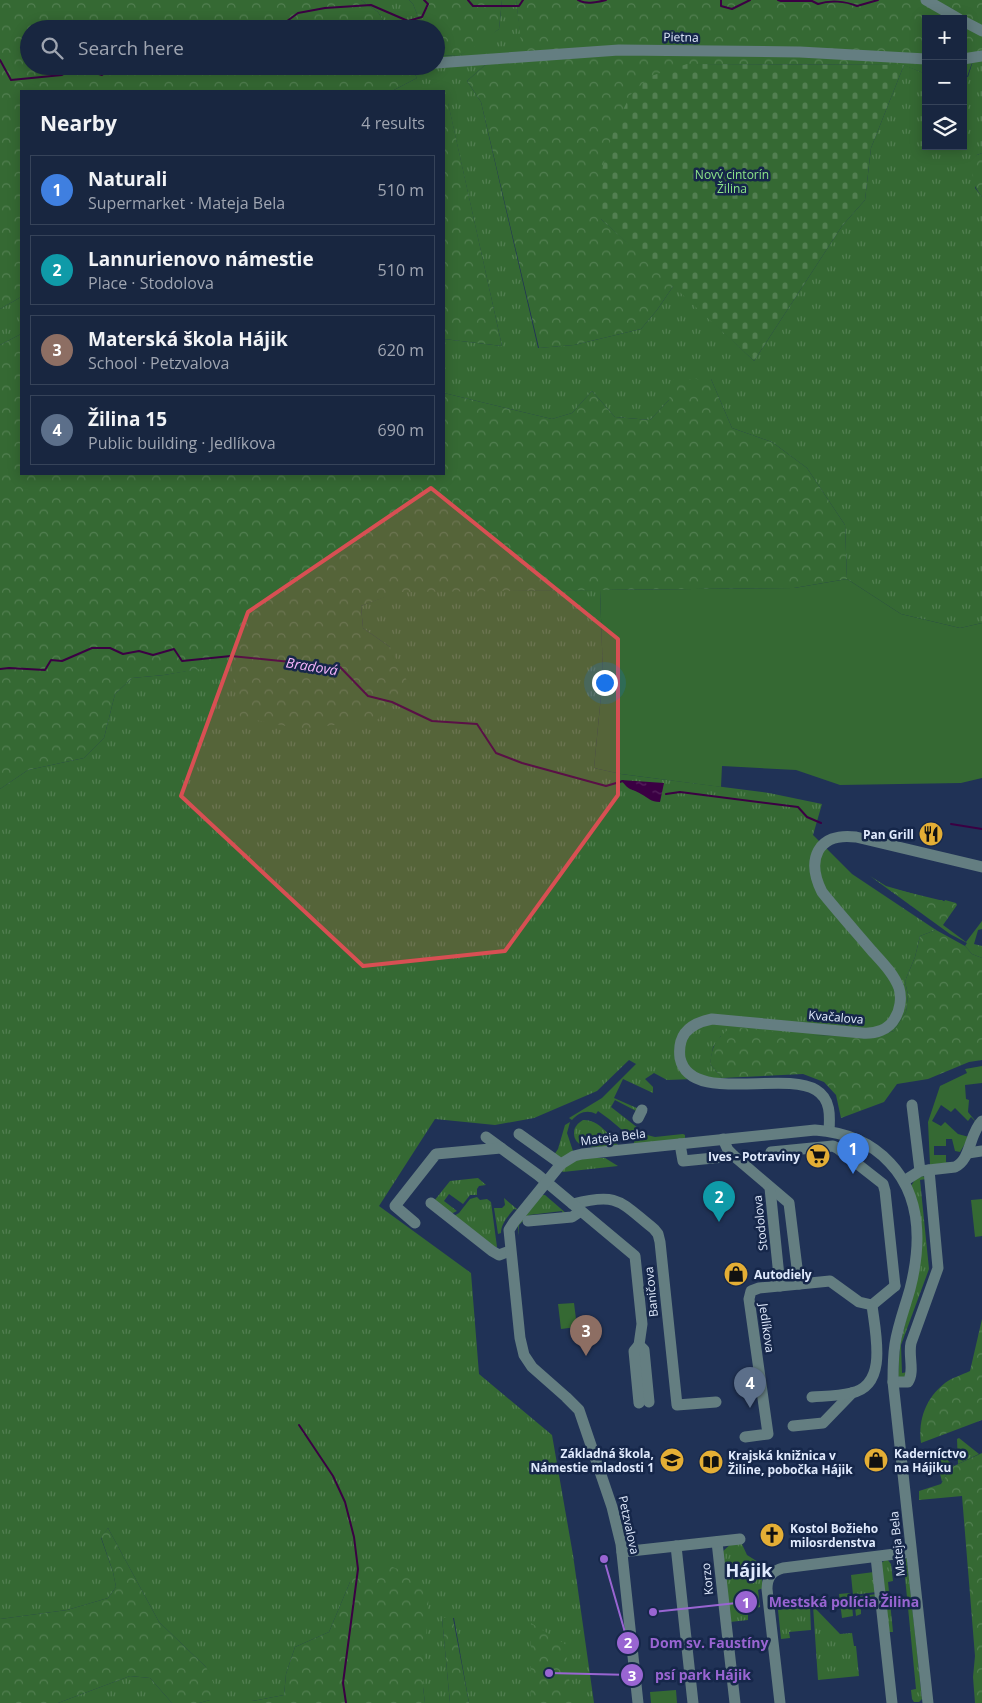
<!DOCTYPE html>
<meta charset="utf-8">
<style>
body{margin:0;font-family:"Open Sans",sans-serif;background:#212e47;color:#f1f3f6}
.controls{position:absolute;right:15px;top:15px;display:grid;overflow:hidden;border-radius:0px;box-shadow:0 2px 12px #0003}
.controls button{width:45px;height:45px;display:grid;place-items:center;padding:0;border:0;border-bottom:1px solid #364359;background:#182640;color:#f1f3f6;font:25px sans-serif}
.you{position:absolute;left:604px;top:682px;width:18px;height:18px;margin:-12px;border:4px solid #fff;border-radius:50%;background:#1a73e8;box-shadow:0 0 0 8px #1a73e833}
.badge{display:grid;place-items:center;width:32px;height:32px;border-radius:50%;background:#db2777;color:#fff;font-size:16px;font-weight:700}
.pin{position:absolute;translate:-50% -41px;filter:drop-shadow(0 1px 2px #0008)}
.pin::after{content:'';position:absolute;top:26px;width:18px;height:15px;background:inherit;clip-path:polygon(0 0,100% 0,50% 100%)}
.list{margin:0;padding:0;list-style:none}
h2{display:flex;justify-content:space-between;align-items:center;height:65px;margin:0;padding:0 20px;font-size:21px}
h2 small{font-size:16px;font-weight:400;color:#9fa5b1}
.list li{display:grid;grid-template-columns:32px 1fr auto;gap:15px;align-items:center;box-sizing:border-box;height:70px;margin:0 10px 10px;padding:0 10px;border:1px solid #364359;border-radius:0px}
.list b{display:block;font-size:19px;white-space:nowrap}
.list p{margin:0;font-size:16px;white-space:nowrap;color:#9fa5b1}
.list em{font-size:16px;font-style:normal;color:#9fa5b1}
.icon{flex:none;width:28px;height:28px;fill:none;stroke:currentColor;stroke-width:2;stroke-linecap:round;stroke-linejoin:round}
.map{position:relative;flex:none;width:982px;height:1703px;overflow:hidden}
.search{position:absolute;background:#182640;box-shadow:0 2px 12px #0003;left:20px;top:20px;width:425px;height:55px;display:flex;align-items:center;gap:12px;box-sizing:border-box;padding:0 18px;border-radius:28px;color:#9fa5b1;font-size:19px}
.panel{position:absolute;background:#182640;box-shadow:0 2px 12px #0003;left:20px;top:90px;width:425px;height:385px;border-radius:0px}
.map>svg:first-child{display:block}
</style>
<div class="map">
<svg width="982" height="1703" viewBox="0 0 982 1703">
<defs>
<pattern id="grass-tufts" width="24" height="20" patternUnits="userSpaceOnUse" patternTransform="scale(1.25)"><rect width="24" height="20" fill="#356933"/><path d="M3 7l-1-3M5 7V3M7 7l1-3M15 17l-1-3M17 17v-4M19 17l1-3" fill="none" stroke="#527f51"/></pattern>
<pattern id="forest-crowns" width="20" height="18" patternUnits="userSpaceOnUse" patternTransform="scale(1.25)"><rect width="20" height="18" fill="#356933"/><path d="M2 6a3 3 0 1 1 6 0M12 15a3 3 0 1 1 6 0" fill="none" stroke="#527f51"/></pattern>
<pattern id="cemetery-stones" width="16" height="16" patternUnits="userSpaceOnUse" patternTransform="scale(1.25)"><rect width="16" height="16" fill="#356933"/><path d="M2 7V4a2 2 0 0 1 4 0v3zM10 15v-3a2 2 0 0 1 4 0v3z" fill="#527f51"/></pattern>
<pattern id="water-ripples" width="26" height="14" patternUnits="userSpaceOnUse" patternTransform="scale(1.25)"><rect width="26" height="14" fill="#3b0043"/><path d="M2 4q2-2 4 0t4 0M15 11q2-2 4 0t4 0" fill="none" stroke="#57255f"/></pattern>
</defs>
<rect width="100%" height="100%" fill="#203256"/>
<g fill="url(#grass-tufts)">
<polygon points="361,0 409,0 413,4 423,29 388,29 378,12"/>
<polygon points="502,0 516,0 523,51 485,65 467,81 481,102 538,348 574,345 641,329 657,310 674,285 754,361 842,226 865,200 871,148 904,65 926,74 926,146 963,146 963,76 968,77 975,54 982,51 982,153 977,155 975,188 982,197 982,623 960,628 901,614 847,579 845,525 807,468 772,442 732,428 711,379 669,400 650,420 615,417 592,391 572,413 552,419 444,393 444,339 502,346 448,103 444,102 444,91 392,91 417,78 410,66 436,66 436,55 459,56 499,29"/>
<polygon points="21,297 21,334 0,345 0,309"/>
<path d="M600 590 603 675 594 768 621 774 769 793 822 804 813 835 852 874 936 930 920 936 915 957 905 981 908 995 906 1012 894 1031 874 1037 813 1035 721 1036 713 1047 710 1064 722 1078 667 1080 654 1073 645 1079 653 1087V1093L623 1079 614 1098 639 1109 638 1112 615 1100 611 1107 647 1135 655 1137 683 1134 685 1135V1139L634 1144V1140L609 1119 598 1111 596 1114C587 1109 578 1113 572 1120L569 1118 602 1098 636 1064 629 1060 597 1091 534 1118 495 1125 435 1119 379 1206 471 1273 479 1374 552 1435 573 1555 594 1703H469L454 1618H442L450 1703H425L423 1687 350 1582 329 1632 295 1647 286 1674 284 1695 252 1701V1703H199L210 1700 206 1667 159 1622 108 1528 101 1538 113 1572 116 1587 108 1598 67 1610 0 1619V789L28 770 84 758 104 738 115 694 132 678 164 675 231 663 390 647 363 628 361 606 399 591Z"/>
<polygon points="870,876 886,886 935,900 942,900 944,902 945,900 956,903 957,905 943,925 966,942 982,921 982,929 978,930 974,944 982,946 982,958 972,954 965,946 967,943 950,934"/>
<path d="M583 1120C598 1119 609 1135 618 1145 606 1147 574 1153 574 1133 574 1127 578 1123 583 1120Z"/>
<polygon points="570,1122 567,1133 573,1151 563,1158 554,1155 558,1149 565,1125"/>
<polygon points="585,1158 605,1158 618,1166 563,1172 560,1170 569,1163"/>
<polygon points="923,1176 926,1179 920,1180 929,1269 901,1345 902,1373 908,1372 907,1376 900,1378 898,1376 900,1344 919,1269 911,1186 916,1178"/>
<polygon points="478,1178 486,1185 479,1186 477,1189 477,1195 470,1195 463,1204 449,1194 444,1201 457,1211 451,1214 434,1201 450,1181"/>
<polygon points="542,1195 545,1195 567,1214 563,1215 562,1211 529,1215 519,1225 519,1236 518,1225"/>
<polygon points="477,1197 480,1200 487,1199 491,1202 497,1247 493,1248 452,1217 459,1213 470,1199"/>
<path d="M504 1198 518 1210 514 1209C508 1216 501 1224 501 1233L498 1234 494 1208H502L505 1205Z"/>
<polygon points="959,1438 979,1454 958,1464 957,1439"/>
<polygon points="936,1450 954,1466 948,1472 942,1482 935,1451"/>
<polygon points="741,1542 747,1555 769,1569 762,1579 763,1588 758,1590 760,1607 748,1610 748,1620 730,1622 722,1552 732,1543"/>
<polygon points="905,1557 907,1559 922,1699 919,1702 914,1702 912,1699 911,1690 916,1689 904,1567 898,1567 899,1559"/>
<polygon points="887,1559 891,1564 893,1581 888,1582 893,1632 886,1632 881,1563"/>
<polygon points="874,1572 876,1592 853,1595 851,1575"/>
<polygon points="850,1593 851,1594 853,1616 842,1618 839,1594"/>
<polygon points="877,1594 878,1608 861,1609 861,1614 856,1616 854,1597"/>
<polygon points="810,1606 811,1630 789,1632 790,1638 781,1639 778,1610"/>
<polygon points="813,1606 840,1634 852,1633 854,1646 856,1646 859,1676 818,1680"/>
<polygon points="130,1676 150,1678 172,1703 58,1703"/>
</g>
<g fill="url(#forest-crowns)">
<polygon points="0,0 361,0 378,12 388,29 29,29 29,66 410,66 417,78 392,91 21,91 21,297 0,309"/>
<polygon points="409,0 502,0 499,29 481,43 459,56 436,55 436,29 423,29 413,4"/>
<polygon points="516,0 982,0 982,51 975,54 967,77 963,76 963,19 926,19 926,74 903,65 688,64 601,219 674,285 657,310 641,329 574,345 539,348 481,102 467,81 485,65 522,51"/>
<polygon points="444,102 448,102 502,346 444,339"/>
<path d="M982 153V197C970 182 971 172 977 155Z"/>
<polygon points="21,334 21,474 444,474 444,393 552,419 572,413 592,391 615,417 650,420 669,400 673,379 711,379 732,428 772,442 807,468 845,525 847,579 794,588 399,592 361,606 363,628 390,647 411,689 377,720 301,729 240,717 231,664 164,675 132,678 115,694 104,738 84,758 28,770 0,789 0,345"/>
<polygon points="886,887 956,904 942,925"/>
<path d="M936 930 965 946 972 954 982 958V1060L969 1062 928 1079 897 1084 884 1102 841 1118 836 1095 824 1082 803 1074 722 1078 710 1064C713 1043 715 1041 731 1027L813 1035 874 1037 894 1031 906 1012 908 995 905 981 915 957 920 936Z"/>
<path d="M982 1319V1420L921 1443C918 1419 926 1398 945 1383 951 1378 962 1375 970 1371Z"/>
<polygon points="982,1453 982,1703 975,1703 973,1677 975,1656 962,1496 919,1500 919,1491 941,1484 948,1472 954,1466"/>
<polygon points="108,1528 159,1622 206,1667 217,1691 210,1700 199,1703 172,1703 150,1678 130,1676 58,1703 0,1703 0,1619 67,1610 108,1598 116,1587 113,1572 101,1537"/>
<polygon points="378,1562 415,1575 429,1592 423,1687 425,1703 252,1703 252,1701 284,1695 286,1674 295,1647 329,1632 350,1582 359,1569"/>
<polygon points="442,1618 453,1618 469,1703 450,1703"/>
<polygon points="531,1623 565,1644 572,1703 531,1703"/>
</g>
<polygon fill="url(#cemetery-stones)" points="687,64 904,65 871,148 865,200 842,226 754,361 601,219 601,172 615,126 631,94 651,76"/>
<g fill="#356933">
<polygon points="847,579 901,614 960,628 982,623 982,778 961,783 840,785 796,770 722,766 721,787 621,774 594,768 603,675 600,590 794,588"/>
<polygon points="982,1066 982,1083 965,1085 966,1099 969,1100 968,1112 977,1123 971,1117 968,1121 955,1108 951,1112 941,1105 932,1121 941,1126 945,1122 958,1134 969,1137 960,1152 955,1151 952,1139 946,1139 946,1146 934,1146 934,1155 946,1155 946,1162 953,1162 930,1165 928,1122 940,1086 967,1073 965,1069"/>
<polygon points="982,1199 982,1236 975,1237 971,1200"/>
<polygon points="574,1303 577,1327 561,1329 558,1304"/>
<polygon points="676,1690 677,1703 651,1703 650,1692"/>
</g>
<path fill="url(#water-ripples)" d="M621 780 664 783 660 802C650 802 649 798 641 794 630 787 631 793 621 780Z"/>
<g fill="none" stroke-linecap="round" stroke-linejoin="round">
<g stroke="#3b0043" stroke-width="2">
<polyline points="468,0 473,6 519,6 523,0"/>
<path d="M578 0C586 5 597 2 606 0"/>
<polyline points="721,0 721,6 732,9 750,0"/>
<path d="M778 0 781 1H812L818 4C830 0 845 1 857 6L878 0"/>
<polyline points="206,29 208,29"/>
<polyline points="272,29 279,27 298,13 325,8 371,5 408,21 422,17 428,4 424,0"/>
<polyline points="0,60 11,80 62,75 75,67 102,75 114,66"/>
<polyline points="0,669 9,668 45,670 51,660 62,661 92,648 110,648 123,654 139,651 153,655 174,649 182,661 231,656 340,667 368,696 392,702 432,721 477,724 496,753 522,763 606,786 623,781"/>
<polyline points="666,794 680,792 798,807 807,817 821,823"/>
<polyline points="951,824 982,829"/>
<polyline points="299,1425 333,1476 345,1502 354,1537 358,1569 343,1683 346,1703"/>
</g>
<g stroke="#647e81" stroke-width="11">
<polyline points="926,0 959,19"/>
<polyline points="963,21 982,31"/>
<polyline points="963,59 982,56"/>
<polyline points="436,63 619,50 800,52 926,59"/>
<polyline points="912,1105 920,1171"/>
<polyline points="638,1118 642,1110"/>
<path d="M829 1131C830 1116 831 1099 816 1090 783 1070 690 1105 680 1058 679 1050 680 1040 685 1033 691 1025 702 1021 712 1019L862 1033C875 1034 889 1030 895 1018 900 1010 902 998 899 988 894 974 882 962 872 951 855 931 838 912 822 892 806 860 817 832 856 837L982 867"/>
<polyline points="519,1134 561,1164"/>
<polyline points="486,1137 501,1148"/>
<polyline points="723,1139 728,1150 734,1156 789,1203 799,1284"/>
<polyline points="680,1144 683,1161 734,1156"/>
<polyline points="771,1152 833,1146 837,1148 883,1184 885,1191 895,1286"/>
<polyline points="968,1153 982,1151"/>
<path d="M904 1181 920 1171 955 1167C971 1160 969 1134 982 1121"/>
<polyline points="770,1188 780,1286"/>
<polyline points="431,1203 492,1251 499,1255 510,1251"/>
<path d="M573 1204C619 1192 620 1202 654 1229L658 1234 660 1242 677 1405 716 1402"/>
<polyline points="528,1221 572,1217 581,1211"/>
<polyline points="415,1223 395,1206 436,1154 501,1148 538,1175 635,1256 642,1324 639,1345 644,1350 649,1402"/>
<polyline points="872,1305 895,1286"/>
<path d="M893 1382H908C915 1371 908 1356 911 1343L938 1268 929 1170"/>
<polyline points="639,1403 634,1351 639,1345"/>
<polyline points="793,1426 823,1423 852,1393"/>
<path d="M745 1437 768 1434 749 1299 751 1291 759 1288 830 1281 859 1302 872 1305C875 1332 889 1386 851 1393 838 1396 825 1396 812 1397"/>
<polyline points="717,1542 735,1703"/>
<polyline points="676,1546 693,1703"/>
<polyline points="622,1552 740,1539"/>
<polyline points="876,1557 892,1703"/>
<path d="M638 1703 621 1544 612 1507 579 1410 566 1397 532 1367 524 1355 520 1338 509 1230 514 1222 561 1164 574 1156 582 1154 815 1130C844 1132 870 1141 890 1163 922 1197 921 1246 910 1289 905 1307 898 1325 895 1344 893 1357 893 1369 893 1382L928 1703"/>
<path d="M780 1703 767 1589C767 1577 772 1571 783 1568L911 1552"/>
</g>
</g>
<path fill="#d84f53" fill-opacity="0.2" stroke="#d84f53" stroke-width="4" stroke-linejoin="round" d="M431 488 618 639V795L505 951 363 966 181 796 248 612Z"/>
<defs>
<symbol id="restaurant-disc" viewBox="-11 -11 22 22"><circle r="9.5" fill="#e4ae35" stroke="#16274a"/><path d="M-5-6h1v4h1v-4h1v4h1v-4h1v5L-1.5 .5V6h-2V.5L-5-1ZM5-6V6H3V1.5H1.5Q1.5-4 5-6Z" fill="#111"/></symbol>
<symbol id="supermarket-disc" viewBox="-11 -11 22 22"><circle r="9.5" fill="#e4ae35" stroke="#16274a"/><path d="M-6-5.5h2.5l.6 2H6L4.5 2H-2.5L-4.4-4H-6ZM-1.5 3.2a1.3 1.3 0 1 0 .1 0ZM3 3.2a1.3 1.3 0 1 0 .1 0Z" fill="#111"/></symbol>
<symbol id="shop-disc" viewBox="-11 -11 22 22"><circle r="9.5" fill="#e4ae35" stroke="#16274a"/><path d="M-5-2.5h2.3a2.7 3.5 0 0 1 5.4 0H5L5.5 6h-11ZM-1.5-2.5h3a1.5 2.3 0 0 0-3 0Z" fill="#111"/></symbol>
<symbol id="school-disc" viewBox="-11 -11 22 22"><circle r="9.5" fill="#e4ae35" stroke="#16274a"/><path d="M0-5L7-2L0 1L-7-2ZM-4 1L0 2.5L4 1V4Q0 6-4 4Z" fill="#111"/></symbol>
<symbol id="library-disc" viewBox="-11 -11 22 22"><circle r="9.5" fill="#e4ae35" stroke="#16274a"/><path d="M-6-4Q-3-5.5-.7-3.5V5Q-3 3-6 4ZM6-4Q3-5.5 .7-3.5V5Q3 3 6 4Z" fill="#111"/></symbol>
<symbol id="church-disc" viewBox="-11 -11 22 22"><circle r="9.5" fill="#e4ae35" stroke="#16274a"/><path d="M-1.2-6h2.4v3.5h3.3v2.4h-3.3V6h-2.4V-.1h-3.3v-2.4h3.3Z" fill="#111"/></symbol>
</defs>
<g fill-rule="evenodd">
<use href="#restaurant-disc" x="917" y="820" width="28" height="28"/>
<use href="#supermarket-disc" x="804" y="1142" width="28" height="28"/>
<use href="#shop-disc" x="722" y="1260" width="28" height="28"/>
<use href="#school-disc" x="658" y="1446" width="28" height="28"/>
<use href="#shop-disc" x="862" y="1446" width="28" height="28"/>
<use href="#library-disc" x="697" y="1448" width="28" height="28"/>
<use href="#church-disc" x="758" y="1521" width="28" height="28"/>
</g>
<g text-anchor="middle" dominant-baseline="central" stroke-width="5" stroke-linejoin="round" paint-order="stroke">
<g font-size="12" fill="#e0eafd" stroke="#16274a">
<text transform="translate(681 37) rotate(1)">Pietna</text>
<text transform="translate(836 1017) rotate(5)">Kvačalova</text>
<text transform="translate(613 1137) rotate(-7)">Mateja Bela</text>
<text transform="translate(760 1223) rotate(-96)">Stodolova</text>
<text transform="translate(651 1292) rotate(-96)">Baničova</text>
<text transform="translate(767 1328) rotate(82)">Jedlíkova</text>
<text transform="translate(629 1525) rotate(78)">Petzvalova</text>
<text transform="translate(897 1544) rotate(-96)">Mateja Bela</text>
<text transform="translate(707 1579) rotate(-96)">Korzo</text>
</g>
<g font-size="12" fill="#8ee78a" stroke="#16274a">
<text x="732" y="174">Nový cintorín<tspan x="732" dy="14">Žilina</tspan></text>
</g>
<g font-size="12" font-weight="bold" fill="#e0eafd" stroke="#16274a" text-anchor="start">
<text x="914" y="834" text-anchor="end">Pan Grill</text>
<text x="800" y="1156" text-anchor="end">Ives - Potraviny</text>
<text x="754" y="1274">Autodiely</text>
<text x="654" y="1453" text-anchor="end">Základná škola,<tspan x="654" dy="14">Námestie mladosti 1</tspan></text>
<text x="894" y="1453">Kaderníctvo<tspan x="894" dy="14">na Hájiku</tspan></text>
<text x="728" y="1455">Krajská knižnica v<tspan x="728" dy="14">Žiline, pobočka Hájik</tspan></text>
<text x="790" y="1528">Kostol Božieho<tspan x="790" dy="14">milosrdenstva</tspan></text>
</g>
<g font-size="14" font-style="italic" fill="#f6b4fd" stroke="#16274a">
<text transform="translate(312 666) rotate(9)">Bradová</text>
</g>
<g font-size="18" font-weight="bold" fill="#e0eafd" stroke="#16274a">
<text x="749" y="1570">Hájik</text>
</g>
</g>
<path fill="none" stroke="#9965d2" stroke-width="2" d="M653 1612L746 1602M604 1559L628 1643M549 1673L632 1675"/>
<g fill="#9965d2" stroke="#16274a" stroke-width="2">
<circle cx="653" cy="1612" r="5"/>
<circle cx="604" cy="1559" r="5"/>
<circle cx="549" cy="1673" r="5"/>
<circle cx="746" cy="1602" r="12"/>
<circle cx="628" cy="1643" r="12"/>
<circle cx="632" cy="1675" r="12"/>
</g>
<g font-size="15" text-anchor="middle" font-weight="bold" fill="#fff">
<text x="746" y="1608">1</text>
<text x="628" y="1648">2</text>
<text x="632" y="1681">3</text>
</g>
<g font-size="14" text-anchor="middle" font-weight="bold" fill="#9965d2" stroke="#16274a" stroke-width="5" stroke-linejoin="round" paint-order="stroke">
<text x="844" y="1607">Mestská polícia Žilina</text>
<text x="709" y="1648">Dom sv. Faustíny</text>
<text x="703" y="1680">psí park Hájik</text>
</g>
</svg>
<div class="controls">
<button>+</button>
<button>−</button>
<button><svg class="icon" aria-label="layers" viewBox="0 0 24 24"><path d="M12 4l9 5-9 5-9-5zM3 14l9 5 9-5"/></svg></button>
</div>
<div class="you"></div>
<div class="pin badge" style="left:853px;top:1174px;background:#3f7fe0">1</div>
<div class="pin badge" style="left:719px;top:1222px;background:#0f9aa8">2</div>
<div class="pin badge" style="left:586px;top:1356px;background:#8d6e63">3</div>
<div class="pin badge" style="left:750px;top:1408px;background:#5c6f8a">4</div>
<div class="search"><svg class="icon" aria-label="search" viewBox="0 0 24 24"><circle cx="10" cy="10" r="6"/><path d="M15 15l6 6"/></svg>Search here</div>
<section class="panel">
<h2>Nearby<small>4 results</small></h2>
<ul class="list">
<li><span class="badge" style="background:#3f7fe0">1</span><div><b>Naturali</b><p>Supermarket · Mateja Bela</p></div><em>510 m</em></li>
<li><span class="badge" style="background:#0f9aa8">2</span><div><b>Lannurienovo námestie</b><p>Place · Stodolova</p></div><em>510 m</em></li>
<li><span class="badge" style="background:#8d6e63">3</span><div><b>Materská škola Hájik</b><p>School · Petzvalova</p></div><em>620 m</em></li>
<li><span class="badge" style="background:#5c6f8a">4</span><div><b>Žilina 15</b><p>Public building · Jedlíkova</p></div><em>690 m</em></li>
</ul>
</section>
</div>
